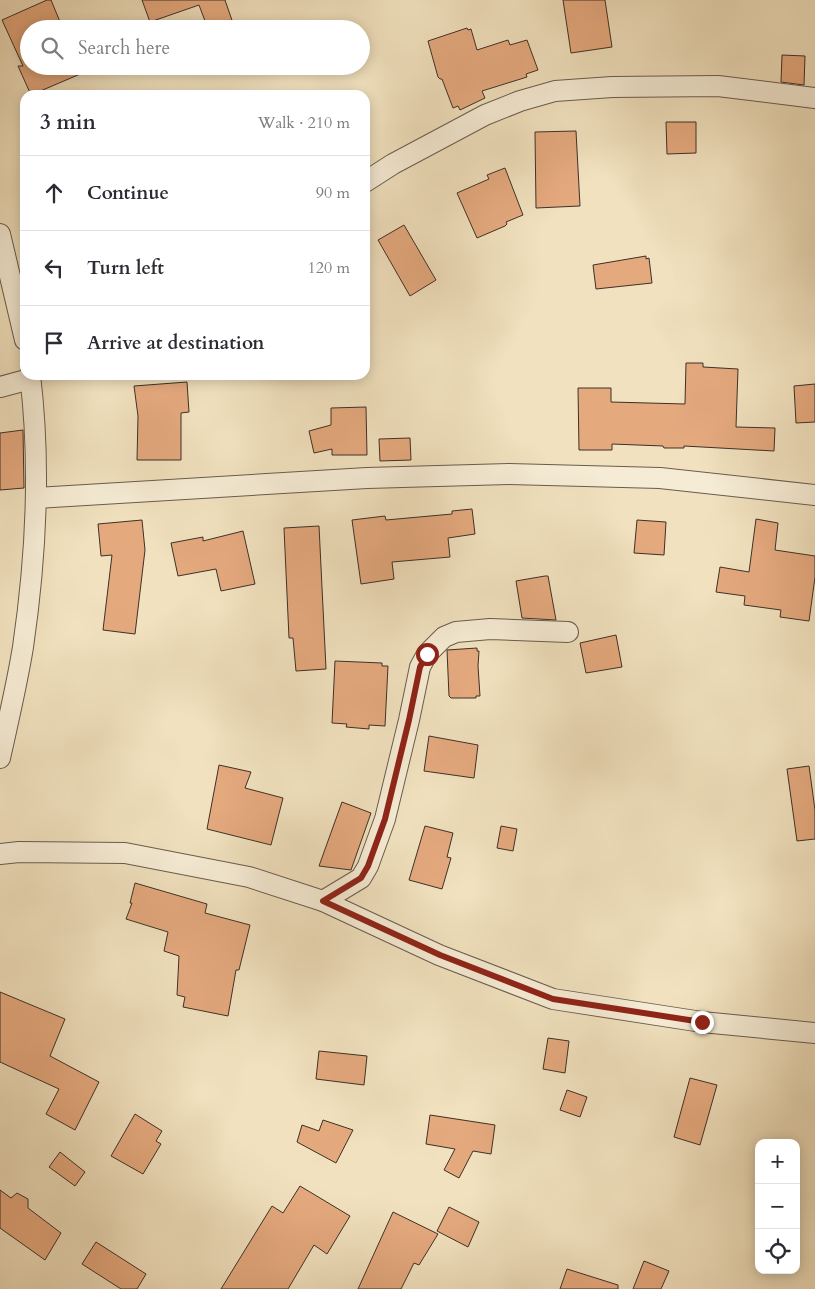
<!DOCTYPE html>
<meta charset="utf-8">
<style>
body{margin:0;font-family:Cardo,serif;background:#f2f2f3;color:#2b2b33}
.controls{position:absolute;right:15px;bottom:15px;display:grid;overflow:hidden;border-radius:10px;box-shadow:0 2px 12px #0003}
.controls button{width:45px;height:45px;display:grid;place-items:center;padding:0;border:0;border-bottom:1px solid #e1e1e2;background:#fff;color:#2b2b33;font:25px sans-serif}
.stop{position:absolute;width:15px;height:15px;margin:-11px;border:4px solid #8f2418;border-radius:50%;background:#fff}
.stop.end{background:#8f2418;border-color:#fff;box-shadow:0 1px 5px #0008}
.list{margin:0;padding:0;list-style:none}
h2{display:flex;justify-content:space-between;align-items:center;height:65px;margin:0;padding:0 20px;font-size:21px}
h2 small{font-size:16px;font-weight:400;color:#7c7c81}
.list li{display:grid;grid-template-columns:32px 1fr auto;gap:15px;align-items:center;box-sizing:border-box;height:75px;padding:0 20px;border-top:1px solid #e1e1e2}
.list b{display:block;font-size:19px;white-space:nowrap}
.list em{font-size:16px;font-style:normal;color:#7c7c81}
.icon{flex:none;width:28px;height:28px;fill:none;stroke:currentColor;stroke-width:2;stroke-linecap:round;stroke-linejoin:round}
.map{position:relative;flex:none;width:815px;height:1289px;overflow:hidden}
.search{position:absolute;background:#fff;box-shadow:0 2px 12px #0003;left:20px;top:20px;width:350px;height:55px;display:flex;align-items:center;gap:12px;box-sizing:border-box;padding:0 18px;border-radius:28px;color:#7c7c81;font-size:19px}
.panel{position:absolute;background:#fff;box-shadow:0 2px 12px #0003;left:20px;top:90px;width:350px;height:290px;border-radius:15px}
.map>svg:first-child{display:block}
</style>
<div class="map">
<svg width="815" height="1289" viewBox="0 0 815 1289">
<rect width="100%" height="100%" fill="#f1e1be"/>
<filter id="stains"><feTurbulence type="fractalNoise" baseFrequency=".004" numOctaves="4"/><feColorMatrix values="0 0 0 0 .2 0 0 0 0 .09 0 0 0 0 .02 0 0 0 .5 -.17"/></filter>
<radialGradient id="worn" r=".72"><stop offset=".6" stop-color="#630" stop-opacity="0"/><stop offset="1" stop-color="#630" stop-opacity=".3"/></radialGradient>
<g fill="#e5a97e" stroke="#3d3028">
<polygon points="47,0 51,0 63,29 29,29 29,66 99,66 31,95 18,66 23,66 2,20"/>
<polygon points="142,0 225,0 235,29 208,29 199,5 150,22"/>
<polygon points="563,0 605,0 612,47 571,53"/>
<polygon points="467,28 468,30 471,29 477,50 508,40 510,45 527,40 538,70 526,74 527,77 482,91 485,98 460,110 458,106 453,108 442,79 440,79 438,77 428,41"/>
<polygon points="782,55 805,56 804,85 781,82"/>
<polygon points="666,122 696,122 696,153 667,154"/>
<polygon points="576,131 580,206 536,208 535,132"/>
<polygon points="505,168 523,215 506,222 507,224 505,226 477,238 457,193 489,179 487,175"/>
<polygon points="404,225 436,280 410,296 378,240"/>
<polygon points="646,256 646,259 649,258 652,283 596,289 593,265"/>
<polygon points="686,363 703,363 703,367 738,369 736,427 775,428 774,451 684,446 684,448 664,448 663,446 612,444 612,450 579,450 578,388 611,388 611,402 685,404"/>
<polygon points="187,382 189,412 181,413 181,460 137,460 138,416 134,386"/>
<polygon points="815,384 815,422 796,423 794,386"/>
<polygon points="366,407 367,455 332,455 332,449 314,453 309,431 331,425 331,408"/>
<polygon points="23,430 24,488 0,490 0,433"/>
<polygon points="410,438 411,460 380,461 379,439"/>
<polygon points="472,509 475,534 448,538 450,557 392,562 394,579 361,584 352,520 385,516 386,520 452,514 452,511"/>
<polygon points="756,519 778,523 775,550 815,556 815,577 809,621 780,617 781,610 744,605 745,596 716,592 720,567 749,572"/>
<polygon points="142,520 145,550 135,634 103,630 112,555 101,556 98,524"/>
<polygon points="637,520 666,522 664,555 634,553"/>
<polygon points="319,526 326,669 296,671 293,638 289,638 284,528"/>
<polygon points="243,531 255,584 221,591 216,569 178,576 171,543 203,537 203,541"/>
<polygon points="545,576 548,576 556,620 522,618 516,581"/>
<polygon points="616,635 622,667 586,673 580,643"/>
<polygon points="477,648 477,651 479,651 478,666 480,696 476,696 476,698 451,698 449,696 447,650"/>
<polygon points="335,661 382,663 382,666 388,666 385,726 369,725 369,729 346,727 347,724 332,723"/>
<polygon points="429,736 478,745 474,778 424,771"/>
<polygon points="219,765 251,772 245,788 283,798 271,845 207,829"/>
<polygon points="809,766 815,810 815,839 797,841 787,769"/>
<polygon points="342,802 371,813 351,870 319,866"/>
<polygon points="425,826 453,833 447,857 451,858 442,889 409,880"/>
<polygon points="501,826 517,829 513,851 497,848"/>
<polygon points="135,883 207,904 205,913 250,925 239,970 236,970 228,1016 183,1007 185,997 177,995 179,956 164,951 168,932 126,919 132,903 130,903"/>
<polygon points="0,992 65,1019 50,1056 99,1082 75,1130 46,1114 59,1089 0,1062"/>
<polygon points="548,1038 569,1041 565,1073 543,1069"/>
<polygon points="319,1051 367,1056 364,1085 316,1079"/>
<polygon points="690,1078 717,1085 700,1145 674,1137"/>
<polygon points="567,1090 587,1097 580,1117 560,1110"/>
<polygon points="135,1114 162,1131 156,1141 161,1144 143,1174 111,1156"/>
<polygon points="430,1115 495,1125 491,1154 473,1151 459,1178 444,1170 455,1149 426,1144"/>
<polygon points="323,1120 353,1130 336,1163 297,1142 302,1125 319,1131"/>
<polygon points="60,1152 85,1172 75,1186 49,1167"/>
<polygon points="300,1186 350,1216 327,1254 314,1245 288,1289 221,1289 272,1206 283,1213"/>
<polygon points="0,1190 11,1198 17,1193 28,1199 28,1208 61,1233 45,1260 0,1228"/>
<polygon points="449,1207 479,1222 468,1247 437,1231"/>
<polygon points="393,1212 438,1234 419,1265 414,1263 401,1289 358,1289"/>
<polygon points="96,1242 146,1274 137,1289 121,1289 82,1264"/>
<polygon points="644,1261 669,1271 661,1289 633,1289"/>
<polygon points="567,1269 618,1285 618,1289 560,1289"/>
</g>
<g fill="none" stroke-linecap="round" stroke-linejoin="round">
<defs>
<g id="minor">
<polyline points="365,182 393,164 485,115 520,101 555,91 612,87 718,86 815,98"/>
<polyline points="0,234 25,340"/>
<polyline points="0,387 30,379"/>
<polyline points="36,498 367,478 509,474 660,478 815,495"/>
<path d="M0 758C8 722 17 684 23 647 36 558 41 465 30 375"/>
<polyline points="0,854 19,852 125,853 249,877 323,901 361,878 368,866 385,819 409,720 420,667 427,654 444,637 456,632 490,629 568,632"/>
<polyline points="323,901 439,955 553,999 702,1022 815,1033"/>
</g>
</defs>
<use href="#minor" stroke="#6a5c4e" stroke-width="22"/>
<use href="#minor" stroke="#f6ecd5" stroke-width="20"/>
</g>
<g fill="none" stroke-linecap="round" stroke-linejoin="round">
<polyline stroke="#8f2418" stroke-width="6" points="427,654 420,667 409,720 385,819 368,866 361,878 323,901 440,955 553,999 702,1022"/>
</g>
<rect width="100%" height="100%" filter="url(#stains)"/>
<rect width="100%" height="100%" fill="url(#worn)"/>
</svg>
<div class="controls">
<button>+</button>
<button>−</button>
<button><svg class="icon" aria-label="locate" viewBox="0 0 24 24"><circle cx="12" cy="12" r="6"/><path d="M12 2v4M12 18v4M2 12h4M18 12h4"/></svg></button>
</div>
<div class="stop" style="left:427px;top:654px"></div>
<div class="stop end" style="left:702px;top:1022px"></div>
<div class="search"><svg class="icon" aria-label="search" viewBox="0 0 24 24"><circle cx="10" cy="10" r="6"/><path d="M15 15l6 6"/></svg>Search here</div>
<section class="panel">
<h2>3 min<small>Walk · 210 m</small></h2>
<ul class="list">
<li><svg class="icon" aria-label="ahead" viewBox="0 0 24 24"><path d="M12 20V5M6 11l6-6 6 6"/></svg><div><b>Continue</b></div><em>90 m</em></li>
<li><svg class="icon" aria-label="left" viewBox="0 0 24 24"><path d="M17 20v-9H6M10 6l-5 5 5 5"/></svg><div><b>Turn left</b></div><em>120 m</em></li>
<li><svg class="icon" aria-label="arrive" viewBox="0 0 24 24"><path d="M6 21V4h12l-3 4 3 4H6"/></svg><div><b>Arrive at destination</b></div></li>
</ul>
</section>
</div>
